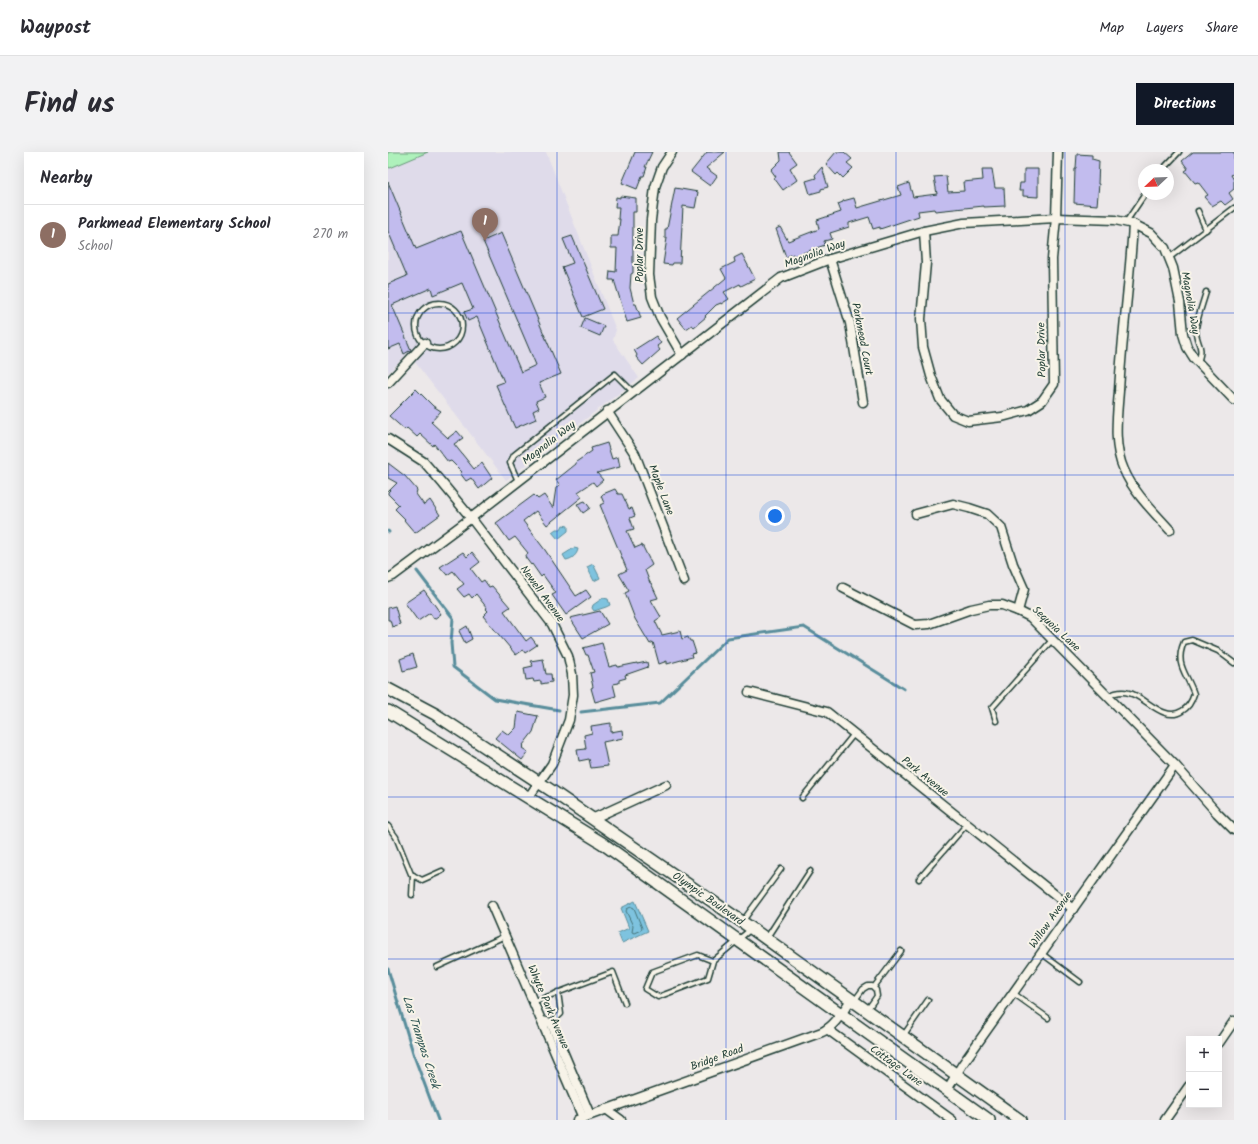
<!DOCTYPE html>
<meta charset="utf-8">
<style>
body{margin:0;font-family:Kalam,sans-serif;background:#f2f2f3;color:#2b2b33}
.controls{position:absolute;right:12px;bottom:12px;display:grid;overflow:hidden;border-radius:0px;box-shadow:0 4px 16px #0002}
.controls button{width:36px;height:36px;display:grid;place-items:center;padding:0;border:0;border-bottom:1px solid #e1e1e2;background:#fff;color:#2b2b33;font:20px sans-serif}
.compass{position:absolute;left:750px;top:12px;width:36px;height:36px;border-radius:50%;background:#fff;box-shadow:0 4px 16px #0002;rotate:247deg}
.you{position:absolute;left:387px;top:364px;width:14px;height:14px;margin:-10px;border:3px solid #fff;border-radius:50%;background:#1a73e8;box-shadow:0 0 0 6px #1a73e833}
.badge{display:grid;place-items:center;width:26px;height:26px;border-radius:50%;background:#111827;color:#fff;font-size:13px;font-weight:700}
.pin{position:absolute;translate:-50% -33px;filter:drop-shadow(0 1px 2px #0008)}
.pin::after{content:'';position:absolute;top:21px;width:14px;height:12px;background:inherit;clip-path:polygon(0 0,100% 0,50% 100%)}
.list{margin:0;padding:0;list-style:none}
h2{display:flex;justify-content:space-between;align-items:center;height:52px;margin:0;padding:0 16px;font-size:17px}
h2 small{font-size:13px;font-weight:400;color:#7c7c81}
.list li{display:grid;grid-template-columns:26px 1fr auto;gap:12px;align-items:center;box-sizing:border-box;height:60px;padding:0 16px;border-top:1px solid #e1e1e2}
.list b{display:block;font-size:15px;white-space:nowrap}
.list p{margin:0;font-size:13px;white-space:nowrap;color:#7c7c81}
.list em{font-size:13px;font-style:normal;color:#7c7c81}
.map{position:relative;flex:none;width:846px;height:968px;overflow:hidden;border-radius:0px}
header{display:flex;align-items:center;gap:24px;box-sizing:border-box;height:56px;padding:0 20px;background:#fff;border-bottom:1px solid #e1e1e2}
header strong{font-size:19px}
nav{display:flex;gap:22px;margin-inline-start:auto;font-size:14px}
.intro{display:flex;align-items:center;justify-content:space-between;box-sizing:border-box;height:96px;padding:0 24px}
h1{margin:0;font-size:28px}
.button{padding:10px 18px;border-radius:0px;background:#111827;color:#fff;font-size:14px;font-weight:700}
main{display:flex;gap:24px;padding:0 24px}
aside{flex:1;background:#fff;border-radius:0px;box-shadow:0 4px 16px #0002}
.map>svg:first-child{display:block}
</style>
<header>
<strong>Waypost</strong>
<nav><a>Map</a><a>Layers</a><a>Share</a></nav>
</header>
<div class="intro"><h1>Find us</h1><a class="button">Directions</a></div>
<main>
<aside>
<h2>Nearby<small></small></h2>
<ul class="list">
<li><span class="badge" style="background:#8d6e63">1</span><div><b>Parkmead Elementary School</b><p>School</p></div><em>270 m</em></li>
</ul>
</aside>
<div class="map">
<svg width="846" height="968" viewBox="0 0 846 968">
<rect width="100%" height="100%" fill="#ece8e9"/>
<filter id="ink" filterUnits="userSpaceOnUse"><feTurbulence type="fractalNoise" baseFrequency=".025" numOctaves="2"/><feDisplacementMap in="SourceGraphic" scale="8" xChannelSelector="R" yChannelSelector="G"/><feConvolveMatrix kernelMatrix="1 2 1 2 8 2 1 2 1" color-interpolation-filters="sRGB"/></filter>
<g filter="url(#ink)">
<polygon fill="#dfdbea" points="0,0 158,0 228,178 225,188 251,226 118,328 20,201 0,221"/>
<polygon fill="#aef1bb" stroke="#669778" points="0,0 40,0 2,16 0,15"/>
<g fill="#7ec3df" stroke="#588d9b">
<polygon points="175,373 180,374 180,379 170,387 164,380 168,377 173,377"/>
<path d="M186 396 190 397C189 403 184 407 178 408L175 403Z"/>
<polygon points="205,412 212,426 206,429 199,415"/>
<polygon points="215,446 220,447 222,453 218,455 206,459 204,456 205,453"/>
<polygon points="247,749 260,779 234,791 230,781 241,776 233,756"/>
</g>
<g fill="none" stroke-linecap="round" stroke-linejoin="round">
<polygon stroke="#457378" stroke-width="1" points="244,755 246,756 254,776 253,778 246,781 244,780 245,774 238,759 239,757"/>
<g stroke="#588d9b" stroke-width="3">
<polyline points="0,379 1,380"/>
<polyline points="29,419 65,466 63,491 65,515 107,547 171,558"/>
<polyline points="193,560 272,551 340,486 416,475 516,537"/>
<polyline points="0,817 26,904 50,968"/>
</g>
</g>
<g fill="#c2bcee" stroke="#1f3d34">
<polygon points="247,0 264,0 257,15 259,15 256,24 254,24 249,37 234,31"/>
<polygon points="319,0 337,0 318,16 329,24 322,34 303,20"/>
<polygon points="392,0 401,0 409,11 402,16 409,28 395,38 386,26 388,25 383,18 393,8"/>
<polygon points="448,0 456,0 464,7 459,11 465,16 455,26 450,21 448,23 438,12"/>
<polygon points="805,0 846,0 846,21 843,23 846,28 846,37 841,41 845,47 837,53 833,49 824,54 816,45 820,43 810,30 807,31 797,19 800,17 794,9"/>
<polygon points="689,2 704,3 704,7 711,9 710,32 711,32 709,53 686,51 687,16 688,16"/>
<polygon points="434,15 440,35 433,37 433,39 422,42 418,29 428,26 427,23"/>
<polygon points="594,17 604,17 607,36 616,36 617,54 596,55 596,54 547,59 546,57 530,59 531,64 492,77 492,75 485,77 481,65 461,71 461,75 442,81 444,87 436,89 437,93 406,104 405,102 398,105 388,77 392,75 400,89 431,77 429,68 453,60 450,52 455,50 455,49 466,46 469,56 513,43 510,35 521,31 525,45 549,42 546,25 558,24 560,40 576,39 575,30 595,28"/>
<polygon points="636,17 650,17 650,45 635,44 635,39 631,39 632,31 636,31"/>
<polygon points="0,30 28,97 73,79 133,220 148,213 95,89 113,81 173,222 151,231 157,245 148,249 151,256 145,259 148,267 127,276 108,233 116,230 89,165 80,169 76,160 85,157 74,131 45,143 43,136 4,153 23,198 16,202 12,192 0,197 0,132 19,124 0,79"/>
<polygon points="287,36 310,40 307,56 295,54 292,111 285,111 284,113 275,112 279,86 277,86 277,77 279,77"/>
<polygon points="232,44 248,46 248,60 245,60 245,121 243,122 242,136 246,152 248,152 253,166 239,170 226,128 221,128 222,119 228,120 229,96 223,96 223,84 230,84 232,67 230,67 231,55 227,55 228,45 232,46"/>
<polygon points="184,84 215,157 195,165 174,115 185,111 175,87"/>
<polygon points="354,102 367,127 353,134 352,132 336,140 341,147 333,152 333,151 328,153 317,164 318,165 306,175 304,173 298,177 289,166 338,126 333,117 347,110 346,106"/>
<polygon points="197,166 216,174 212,184 193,176"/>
<polygon points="268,184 273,191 269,194 272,198 255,213 248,205 249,203 246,198"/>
<polygon points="28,237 45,254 53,259 43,270 60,286 69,279 75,286 66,292 86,317 94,311 104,326 91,337 83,326 78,329 72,321 74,320 63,309 60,310 46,292 45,294 32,282 29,285 19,276 17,278 1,264"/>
<polygon points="219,291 224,307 230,305 232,315 209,321 215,328 208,334 205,330 190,340 194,345 159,373 148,359 135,369 157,398 188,444 198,438 203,445 178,463 164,443 168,441 155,423 153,425 144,412 143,413 137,405 140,401 127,385 121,389 108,371 146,343 150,347 156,343 165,356 168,336 172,333 168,328 188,312 188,310 204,299 203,296"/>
<polygon points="0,311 17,324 29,338 28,342 36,353 42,348 52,363 27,381 16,368 17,367 7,357 11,353 0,342 0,340 9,331 0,326"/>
<polygon points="227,337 230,342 234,342 241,357 244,356 247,364 242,366 246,377 239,379 247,396 254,393 264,413 257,418 262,431 263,431 270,446 263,448 273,465 267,469 274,483 292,479 294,487 300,485 302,489 304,489 308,501 303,502 304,505 279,512 279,509 271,512 265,490 262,492 247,467 237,441 241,439 231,422 239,418 212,353 216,351 213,344 215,342"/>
<polygon points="197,349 202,356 195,361 189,352"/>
<polygon points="75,400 79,405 84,400 92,410 83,417 93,430 96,428 101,435 104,434 122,455 116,459 138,489 143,485 149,493 137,501 135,498 128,503 95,464 100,459 98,457 99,456 88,442 84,446 81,442 76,445 69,437 76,432 65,419 59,423 52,415"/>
<polygon points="36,438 53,462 46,467 42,461 30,469 17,451"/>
<polygon points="7,454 12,472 4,475 2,468 0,468 0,456"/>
<polygon points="212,459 220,472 195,486 182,466"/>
<polygon points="79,474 84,487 77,491 71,479"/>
<polygon points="214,491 221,515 229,513 230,515 249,511 249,512 259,510 260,515 237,523 238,526 231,528 231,531 225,532 228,544 207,550 203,536 205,535 202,521 206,520 200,503 198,503 195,496"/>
<polygon points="25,502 29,515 15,519 12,507"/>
<polygon points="155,507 158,522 163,522 164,530 153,532 153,529 146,530 145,527 138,528 136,516 145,514 142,509"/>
<polygon points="130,560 150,564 145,580 135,593 136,594 134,596 140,600 134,608 107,586 114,578 121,583 128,576"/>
<polygon points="223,571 223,580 234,578 235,586 215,590 220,614 203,616 201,607 191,609 189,598 198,597 196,583 204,581 203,574"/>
</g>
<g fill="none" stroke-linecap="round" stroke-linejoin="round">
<defs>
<g id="service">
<polyline points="774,18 791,0"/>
<polyline points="810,59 818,78"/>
<polyline points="738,70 757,42"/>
<polyline points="781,106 846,56"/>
<circle cx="51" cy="174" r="23"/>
<path d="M810 210C817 192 807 192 808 177 809 166 815 151 818 140"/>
<polyline points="130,329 122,311 126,303 227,222 245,240"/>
<path d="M720 544C726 541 734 539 741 541 757 544 776 571 794 559 801 555 804 549 806 542 799 521 786 513 796 490L804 488 830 499 846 511"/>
<polyline points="608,569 604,556 664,488"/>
<polyline points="414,646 466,582"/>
<polyline points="0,674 8,685 23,722 34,728 54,719"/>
<polyline points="531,727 579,672"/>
<polyline points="24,743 25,723"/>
<polyline points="354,770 393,717"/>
<polyline points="378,787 422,719"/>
<polyline points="653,801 692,830"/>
<polyline points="325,809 310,803 264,820 257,837 270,845 320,826 325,809 363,777"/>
<polyline points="49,815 117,784"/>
<polyline points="486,835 513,799"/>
<polyline points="625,841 660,866"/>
<polyline points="467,848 475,837 480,834 484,834 488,838 489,844 479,858"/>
<polyline points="145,850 225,820 237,851"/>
<polyline points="163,871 173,862 170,840"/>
<polyline points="515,884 540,848"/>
</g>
<g id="minor">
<polyline points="284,0 274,15 267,35 263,68 261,123 264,145 272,165 294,203"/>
<path d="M745 72C742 128 734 183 731 239 729 265 725 294 736 318 746 341 765 359 782 378"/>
<polyline points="536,79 538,111 533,167 535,195 543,224 552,247 565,263 580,269 614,265 640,258 654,249 666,232 664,107 668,66 670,0"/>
<polyline points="442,107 462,171 475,250"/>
<polyline points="0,231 37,191"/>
<polyline points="219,259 247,302 296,429"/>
<polyline points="0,287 36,310 55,332 83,366 164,472 180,504 184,522 185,543 181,568 164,612 140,646"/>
<polyline points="528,362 565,352 581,356 599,362 613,375 625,412 636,437 630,459"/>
<polyline points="0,426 5,424 83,366 393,126 442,107 536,79 576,71 668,66 727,68 745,72 763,81 777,96 785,116 792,150 795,182 799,195 806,206 846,248"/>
<polyline points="455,436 527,473 541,472 583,457 601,453 614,453 630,459 642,465 787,613 829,661 846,678"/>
<polyline points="361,540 439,560 685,757"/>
<polyline points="204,667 278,633"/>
<polyline points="104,754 195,966"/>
<polyline points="154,869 163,871 202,963"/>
<polyline points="439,877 564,968"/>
<polyline points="831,891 846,869"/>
<polyline points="559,938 574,913 787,613"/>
<polyline points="218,957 233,968"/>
<path d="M189 968 434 880C447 874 455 859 463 848"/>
<polyline points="777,968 801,934"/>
</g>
<g id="secondary">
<polyline points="0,537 47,562 164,639 363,776 632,968"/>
<polyline points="0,559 214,691 601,968"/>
</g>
</defs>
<use href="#service" stroke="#1f3d34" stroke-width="7"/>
<use href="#minor" stroke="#1f3d34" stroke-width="11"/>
<use href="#secondary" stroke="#1f3d34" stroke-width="14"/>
<use href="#service" stroke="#f7f3e8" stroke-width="4"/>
<use href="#minor" stroke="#f7f3e8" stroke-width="8"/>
<use href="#secondary" stroke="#f7f3e8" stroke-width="11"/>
</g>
</g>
<path fill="none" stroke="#1d4ed8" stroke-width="1" stroke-opacity="0.55" d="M169 0V968M338 0V968M508 0V968M677 0V968M0 161H846M0 323H846M0 484H846M0 645H846M0 807H846"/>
<g text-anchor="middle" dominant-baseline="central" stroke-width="4" stroke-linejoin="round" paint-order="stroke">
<g font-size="11" fill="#1f3d34" stroke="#f7f3e8">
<text transform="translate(427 102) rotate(-20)">Magnolia Way</text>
<text transform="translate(252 103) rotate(-90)">Poplar Drive</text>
<text transform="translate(802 151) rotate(80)">Magnolia Way</text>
<text transform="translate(474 187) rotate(79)">Parkmead Court</text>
<text transform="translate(654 198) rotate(-91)">Poplar Drive</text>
<text transform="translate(161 291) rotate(-38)">Magnolia Way</text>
<text transform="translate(273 338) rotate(69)">Maple Lane</text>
<text transform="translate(154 442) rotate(54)">Newell Avenue</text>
<text transform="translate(668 477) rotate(43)">Sequoia Lane</text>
<text transform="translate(537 625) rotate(39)">Park Avenue</text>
<text transform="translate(320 747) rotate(35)">Olympic Boulevard</text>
<text transform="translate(663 768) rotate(-55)">Willow Avenue</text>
<text transform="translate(160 855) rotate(67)">Whyte Park Avenue</text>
<text transform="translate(329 906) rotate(-20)">Bridge Road</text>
<text transform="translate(508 914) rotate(36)">Cottage Lane</text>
</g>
<g font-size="12" font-style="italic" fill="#325856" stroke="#f7f3e8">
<text transform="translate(33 890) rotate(72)">Las Trampas Creek</text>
</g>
</g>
</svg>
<div class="controls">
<button>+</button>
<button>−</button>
</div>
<svg class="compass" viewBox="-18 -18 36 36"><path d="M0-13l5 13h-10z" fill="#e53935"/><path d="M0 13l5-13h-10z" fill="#7c7c81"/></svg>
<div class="you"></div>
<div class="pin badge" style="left:97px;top:89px;background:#8d6e63">1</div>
</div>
</main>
